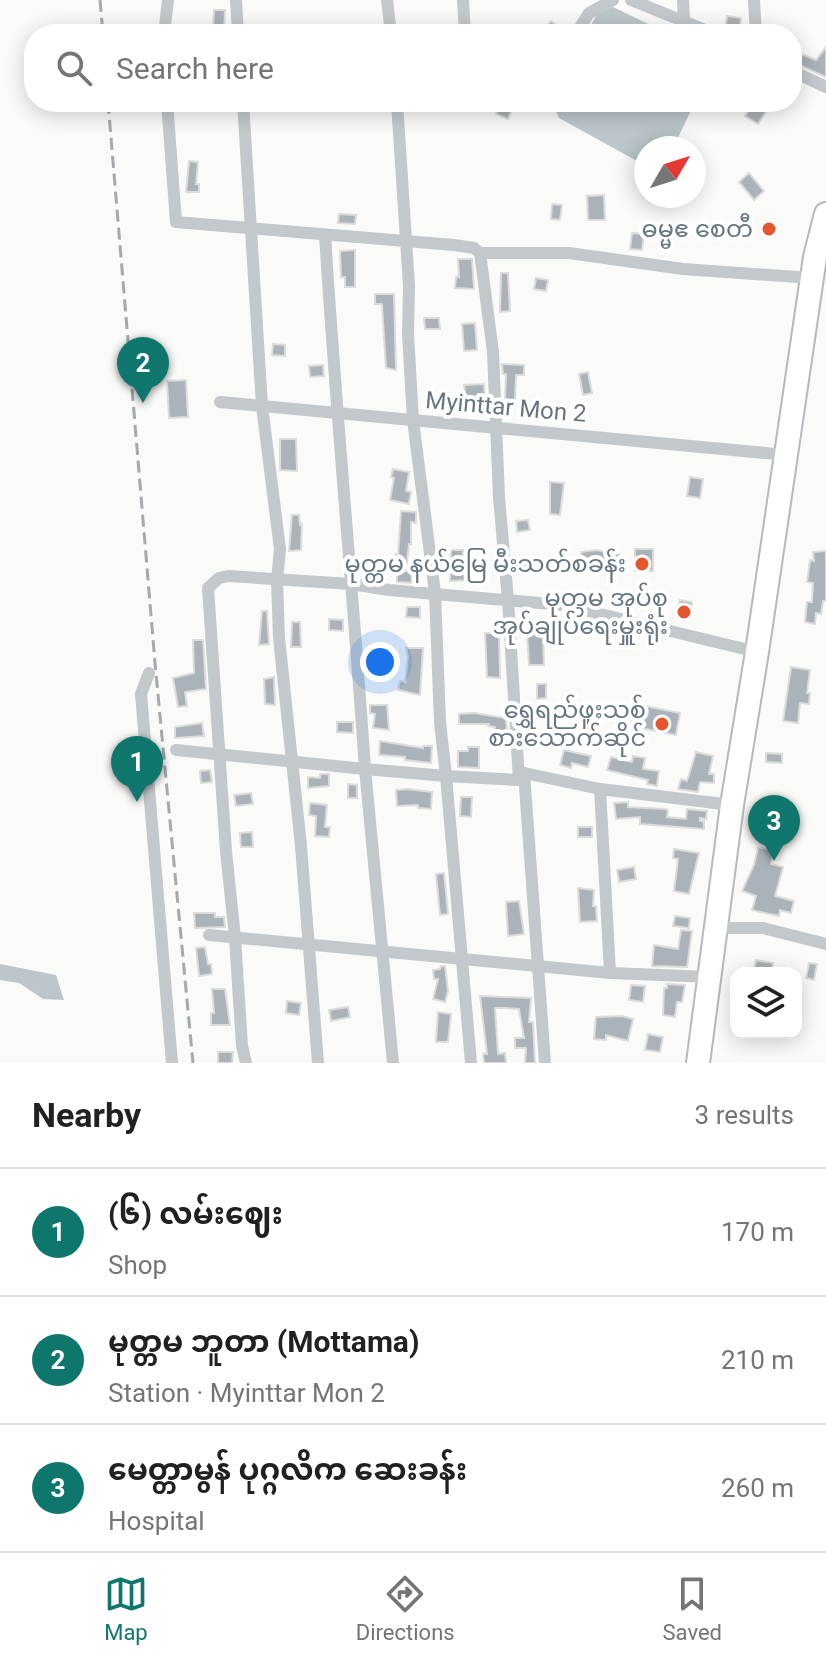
<!DOCTYPE html>
<meta charset="utf-8">
<style>
body{margin:0;font-family:Roboto,"Noto Sans Myanmar",sans-serif;background:#f2f2f2;color:#202124}
.controls{position:absolute;right:24px;bottom:24px;display:grid;overflow:hidden;border-radius:16px;box-shadow:0 4px 20px #0003}
.controls button{width:72px;height:72px;display:grid;place-items:center;padding:0;border:0;border-bottom:2px solid #e0e0e0;background:#fff;color:#202124;font:40px sans-serif}
.compass{position:absolute;left:634px;top:136px;width:72px;height:72px;border-radius:50%;background:#fff;box-shadow:0 4px 20px #0003;rotate:51deg}
.you{position:absolute;left:380px;top:662px;width:28px;height:28px;margin:-20px;border:6px solid #fff;border-radius:50%;background:#1a73e8;box-shadow:0 0 0 12px #1a73e833}
.badge{display:grid;place-items:center;width:52px;height:52px;border-radius:50%;background:#0f766e;color:#fff;font-size:26px;font-weight:700}
.pin{position:absolute;translate:-50% -66px;filter:drop-shadow(0 2px 4px #0008)}
.pin::after{content:'';position:absolute;top:42px;width:28px;height:24px;background:inherit;clip-path:polygon(0 0,100% 0,50% 100%)}
.list{margin:0;padding:0;list-style:none}
h2{display:flex;justify-content:space-between;align-items:center;height:104px;margin:0;padding:0 32px;font-size:34px}
h2 small{font-size:26px;font-weight:400;color:#757577}
.list li{display:grid;grid-template-columns:52px 1fr auto;gap:24px;align-items:center;box-sizing:border-box;height:128px;padding:0 32px;border-top:2px solid #e0e0e0}
.list b{display:block;font-size:30px;white-space:nowrap}
.list p{margin:0;font-size:26px;white-space:nowrap;color:#757577}
.list em{font-size:26px;font-style:normal;color:#757577}
.icon{flex:none;width:44px;height:44px;fill:none;stroke:currentColor;stroke-width:2;stroke-linecap:round;stroke-linejoin:round}
.map{position:relative;flex:none;width:826px;height:1063px;overflow:hidden}
.search{position:absolute;background:#fff;box-shadow:0 4px 20px #0003;left:24px;right:24px;top:24px;height:88px;display:flex;align-items:center;gap:20px;box-sizing:border-box;padding:0 28px;border-radius:32px;color:#757577;font-size:30px}
.sheet{height:488px;background:#fff}
nav{display:flex;justify-content:space-around;align-items:center;box-sizing:border-box;height:112px;border-top:2px solid #e0e0e0;background:#fff;font-size:22px;color:#757577}
nav a{display:grid;justify-items:center;gap:4px}
nav .on{color:#0f766e}
.map>svg:first-child{display:block}
</style>
<div class="map">
<svg width="826" height="1063" viewBox="0 0 826 1063">
<rect width="100%" height="100%" fill="#fafaf8"/>
<g fill="#bbc7cb">
<polygon points="613,7 669,34 586,34 597,14"/>
<polygon points="552,102 695,102 673,148 646,148 646,166 559,118"/>
<polygon points="0,964 56,975 64,1000 43,999 19,983 0,980"/>
</g>
<g fill="#aab3b9" stroke="#dcdcda" stroke-width="2">
<polygon points="214,10 225,10 224,34 213,34"/>
<polygon points="727,16 741,18 740,29 725,28"/>
<polygon points="551,21 567,33 567,34 542,34"/>
<polygon points="826,47 826,77 793,62 799,53 816,60"/>
<polygon points="500,102 513,107 508,119 496,114"/>
<polygon points="754,102 772,102 758,124 745,116"/>
<polygon points="189,161 198,162 196,184 199,184 199,192 186,192"/>
<polygon points="749,173 764,191 754,200 739,182"/>
<polygon points="604,195 605,220 588,220 587,196"/>
<polygon points="552,204 562,205 560,220 551,219"/>
<polygon points="339,214 356,215 355,224 338,223"/>
<polygon points="632,233 644,234 642,250 630,249"/>
<polygon points="355,250 355,287 345,287 345,277 341,277 340,251"/>
<polygon points="458,259 472,259 474,289 455,288 456,276 459,277"/>
<polygon points="501,273 508,273 510,311 500,312"/>
<polygon points="536,278 548,280 546,291 534,289"/>
<polygon points="375,294 394,294 396,370 386,368 382,304 375,304"/>
<polygon points="424,318 439,318 440,329 425,329"/>
<polygon points="475,323 477,350 464,351 462,324"/>
<polygon points="273,344 285,345 285,356 272,355"/>
<polygon points="502,364 524,365 524,375 516,375 515,402 505,402 506,374 503,374"/>
<polygon points="323,365 324,376 310,377 309,366"/>
<polygon points="588,372 592,393 583,395 579,374"/>
<polygon points="186,380 188,417 169,418 167,381"/>
<polygon points="484,384 485,399 466,400 464,385"/>
<polygon points="280,439 296,439 297,471 280,470"/>
<polygon points="393,469 409,472 406,491 411,492 409,504 390,500 394,478 391,477"/>
<polygon points="690,477 703,479 700,498 687,496"/>
<polygon points="550,482 564,483 560,515 550,514"/>
<polygon points="401,511 416,512 416,523 411,522 411,544 409,544 406,571 411,571 412,583 397,582 396,554 398,555"/>
<polygon points="292,515 299,515 300,525 302,524 301,550 289,551"/>
<polygon points="528,520 530,530 517,532 516,521"/>
<rect x="635" y="549" width="18" height="22"/>
<polygon points="451,550 463,550 463,570 471,570 470,580 450,581"/>
<polygon points="596,550 619,554 619,559 608,559 607,566 597,565 598,560 582,561 581,552"/>
<polygon points="826,551 826,601 823,601 821,614 816,613 815,624 805,622 807,602 812,602 813,583 807,582 810,560 814,561 813,552"/>
<rect x="518" y="562" width="14" height="9"/>
<polygon points="680,600 692,602 689,618 677,616"/>
<polygon points="407,607 420,607 420,618 406,617"/>
<polygon points="262,611 267,611 269,644 259,645"/>
<polygon points="329,619 343,620 343,631 329,630"/>
<polygon points="292,622 300,622 301,647 291,647"/>
<polygon points="485,633 499,633 500,678 487,677"/>
<polygon points="527,633 543,635 544,665 529,665"/>
<polygon points="193,640 203,640 206,689 185,692 187,706 178,707 173,678 194,673"/>
<polygon points="406,648 423,648 420,695 398,690 400,681 405,682 408,657"/>
<polygon points="791,667 810,670 807,693 810,693 809,704 800,703 798,723 783,721"/>
<polygon points="274,677 275,705 265,704 264,679"/>
<polygon points="537,684 546,684 546,698 537,699"/>
<polygon points="635,704 680,713 676,735 631,726"/>
<polygon points="370,705 387,705 389,730 373,728 375,714 370,713"/>
<polygon points="474,713 506,718 508,746 493,746 495,727 488,726 489,724 459,724 459,714"/>
<polygon points="337,722 353,722 353,733 337,732"/>
<polygon points="202,723 204,736 175,738 175,727"/>
<polygon points="380,741 423,748 423,746 432,746 431,763 405,760 405,757 379,755"/>
<polygon points="468,747 479,747 479,768 458,767 458,751 468,751"/>
<polygon points="564,750 591,756 588,767 572,763 571,768 560,765"/>
<polygon points="696,752 713,756 709,774 714,774 714,783 700,782 698,792 678,789 681,779 687,781"/>
<polygon points="766,753 782,754 782,763 766,762"/>
<polygon points="633,756 645,758 643,769 659,771 657,786 647,784 648,780 607,770 611,757 632,762"/>
<polygon points="210,770 212,782 201,783 200,771"/>
<polygon points="320,774 329,774 329,786 308,788 308,777 320,778"/>
<polygon points="348,784 357,785 357,798 348,798"/>
<polygon points="407,789 432,792 431,809 418,808 418,805 397,806 396,790"/>
<polygon points="251,793 253,804 236,806 234,795"/>
<polygon points="461,797 472,797 471,817 460,816"/>
<polygon points="628,802 628,807 665,809 668,810 667,817 686,819 687,809 707,811 706,819 700,818 700,821 704,821 704,829 640,824 640,817 616,819 614,803"/>
<polygon points="310,803 327,805 325,827 330,827 329,837 315,836 316,816 309,815"/>
<rect x="578" y="827" width="14" height="10"/>
<polygon points="252,832 253,847 241,847 240,833"/>
<polygon points="758,847 774,851 771,864 783,867 775,896 794,901 791,913 780,910 779,916 752,910 756,896 742,891 754,865"/>
<polygon points="674,849 699,853 689,894 674,891 678,859 673,858"/>
<polygon points="634,867 636,879 619,882 617,870"/>
<polygon points="444,873 448,914 440,915 436,874"/>
<polygon points="578,888 594,890 593,906 596,906 597,921 580,922"/>
<polygon points="519,901 524,934 508,936 506,902"/>
<polygon points="194,913 215,913 215,917 224,917 225,927 195,928"/>
<polygon points="675,916 690,918 689,928 673,926"/>
<polygon points="681,930 692,931 687,967 652,966 654,945 678,949"/>
<polygon points="205,947 208,964 211,964 212,974 199,976 196,948"/>
<polygon points="756,960 773,963 772,973 754,970"/>
<polygon points="809,963 817,964 814,980 806,978"/>
<polygon points="441,966 445,966 448,991 445,1002 433,999 438,979 434,979 433,970 440,969"/>
<polygon points="667,984 685,985 682,1002 677,1002 675,1017 663,1015 664,988 667,988"/>
<polygon points="631,985 645,986 643,1002 629,1000"/>
<polygon points="212,989 225,989 230,1025 211,1025 211,1013 214,1013"/>
<polygon points="480,996 531,998 529,1022 533,1022 535,1063 525,1063 526,1048 515,1048 515,1038 524,1038 519,1009 506,1008 495,1008 498,1054 505,1053 506,1063 484,1063 483,1054 487,1054"/>
<polygon points="287,1001 301,1003 299,1015 286,1013"/>
<polygon points="348,1007 350,1017 331,1021 329,1010"/>
<polygon points="438,1012 451,1014 448,1042 436,1042"/>
<polygon points="622,1016 633,1019 628,1041 606,1035 606,1040 594,1039 596,1017"/>
<polygon points="648,1034 663,1037 660,1052 645,1050"/>
<polygon points="218,1052 233,1052 232,1063 218,1063"/>
</g>
<g fill="none" stroke-linecap="round" stroke-linejoin="round">
<defs>
<polyline id="trunk" points="698,1063 732,805 757,652 815,257 826,214"/>
</defs>
<use href="#trunk" stroke="#b4b9bd" stroke-width="26"/>
<g stroke="#c3c8cc" stroke-width="12">
<polyline points="236,0 238,34"/>
<polyline points="387,0 391,34"/>
<polyline points="463,0 465,34"/>
<polyline points="631,0 715,34"/>
<polyline points="683,0 684,21"/>
<polyline points="754,0 756,34"/>
<polyline points="164,34 168,0"/>
<polyline points="576,34 589,13 613,0"/>
<polyline points="792,71 826,87"/>
<polyline points="167,102 176,222 454,245 474,248 480,253 493,352 499,497 508,600 519,780"/>
<polyline points="243,102 262,406 280,549 277,580 279,638 301,846 318,1063"/>
<polyline points="397,102 409,286 408,334 413,420 435,593 440,722 446,776 519,780 524,773 600,789 732,805"/>
<polyline points="543,105 545,102"/>
<path d="M325 235C336 413 353 591 365 769L446 776 471 1063"/>
<polyline points="480,253 569,253 683,269 812,278"/>
<polyline points="220,402 787,455"/>
<polyline points="149,673 141,694 172,1063"/>
<polyline points="176,750 365,769 393,1063"/>
<polyline points="524,773 545,1063"/>
<polyline points="600,789 610,973"/>
<polyline points="717,928 763,928 826,944"/>
<polyline points="209,935 610,973 711,977"/>
<polyline points="246,1063 242,1046 235,938 226,851 208,588 219,578 228,576 351,584 389,590 563,605 757,652"/>
</g>
<use href="#trunk" stroke="#fff" stroke-width="22"/>
<g stroke="#a2aab0" stroke-width="3" stroke-dasharray="12 6" stroke-linecap="butt">
<polyline points="100,0 103,34"/>
<polyline points="108,102 155,663 193,1063"/>
</g>
</g>
<g fill="#e4572e" stroke="#fff" stroke-width="3">
<circle cx="769" cy="229" r="8"/>
<circle cx="642" cy="564" r="8"/>
<circle cx="684" cy="612" r="8"/>
<circle cx="662" cy="724" r="8"/>
</g>
<g text-anchor="middle" dominant-baseline="central" stroke-width="8" stroke-linejoin="round" paint-order="stroke">
<g font-size="24" fill="#657683" stroke="#fff" text-anchor="end">
<text x="753" y="229">ဓမ္မဧ စေတီ</text>
<text x="626" y="564">မုတ္တမ နယ်မြေ မီးသတ်စခန်း</text>
<text x="668" y="598">မုတ္တမ အုပ်စု<tspan x="668" dy="28">အုပ်ချုပ်ရေးမှူးရုံး</tspan></text>
<text x="646" y="710">ရွှေရည်ဖူးသစ်<tspan x="646" dy="28">စားသောက်ဆိုင်</tspan></text>
</g>
<g font-size="24" fill="#657683" stroke="#fff">
<text transform="translate(506 407) rotate(5)">Myinttar Mon 2</text>
</g>
</g>
</svg>
<div class="controls">
<button><svg class="icon" aria-label="layers" viewBox="0 0 24 24"><path d="M12 4l9 5-9 5-9-5zM3 14l9 5 9-5"/></svg></button>
</div>
<svg class="compass" viewBox="-18 -18 36 36"><path d="M0-13l5 13h-10z" fill="#e53935"/><path d="M0 13l5-13h-10z" fill="#757577"/></svg>
<div class="you"></div>
<div class="pin badge" style="left:137px;top:802px">1</div>
<div class="pin badge" style="left:143px;top:403px">2</div>
<div class="pin badge" style="left:774px;top:861px">3</div>
<div class="search"><svg class="icon" aria-label="search" viewBox="0 0 24 24"><circle cx="10" cy="10" r="6"/><path d="M15 15l6 6"/></svg>Search here</div>
</div>
<section class="sheet">
<h2>Nearby<small>3 results</small></h2>
<ul class="list">
<li><span class="badge">1</span><div><b>(၆) လမ်းဈေး</b><p>Shop</p></div><em>170 m</em></li>
<li><span class="badge">2</span><div><b>မုတ္တမ ဘူတာ (Mottama)</b><p>Station · Myinttar Mon 2</p></div><em>210 m</em></li>
<li><span class="badge">3</span><div><b>မေတ္တာမွန် ပုဂ္ဂလိက ဆေးခန်း</b><p>Hospital</p></div><em>260 m</em></li>
</ul>
</section>
<nav>
<a class="on"><svg class="icon" aria-label="map" viewBox="0 0 24 24"><path d="M3 6l6-2 6 2 6-2v14l-6 2-6-2-6 2zM9 4v14M15 6v14"/></svg>Map</a>
<a><svg class="icon" aria-label="directions" viewBox="0 0 24 24"><path d="M12 3l9 9-9 9-9-9zM9 14v-3h6M13 9l2 2-2 2"/></svg>Directions</a>
<a><svg class="icon" aria-label="saved" viewBox="0 0 24 24"><path d="M7 4h10v16l-5-4-5 4z"/></svg>Saved</a>
</nav>
